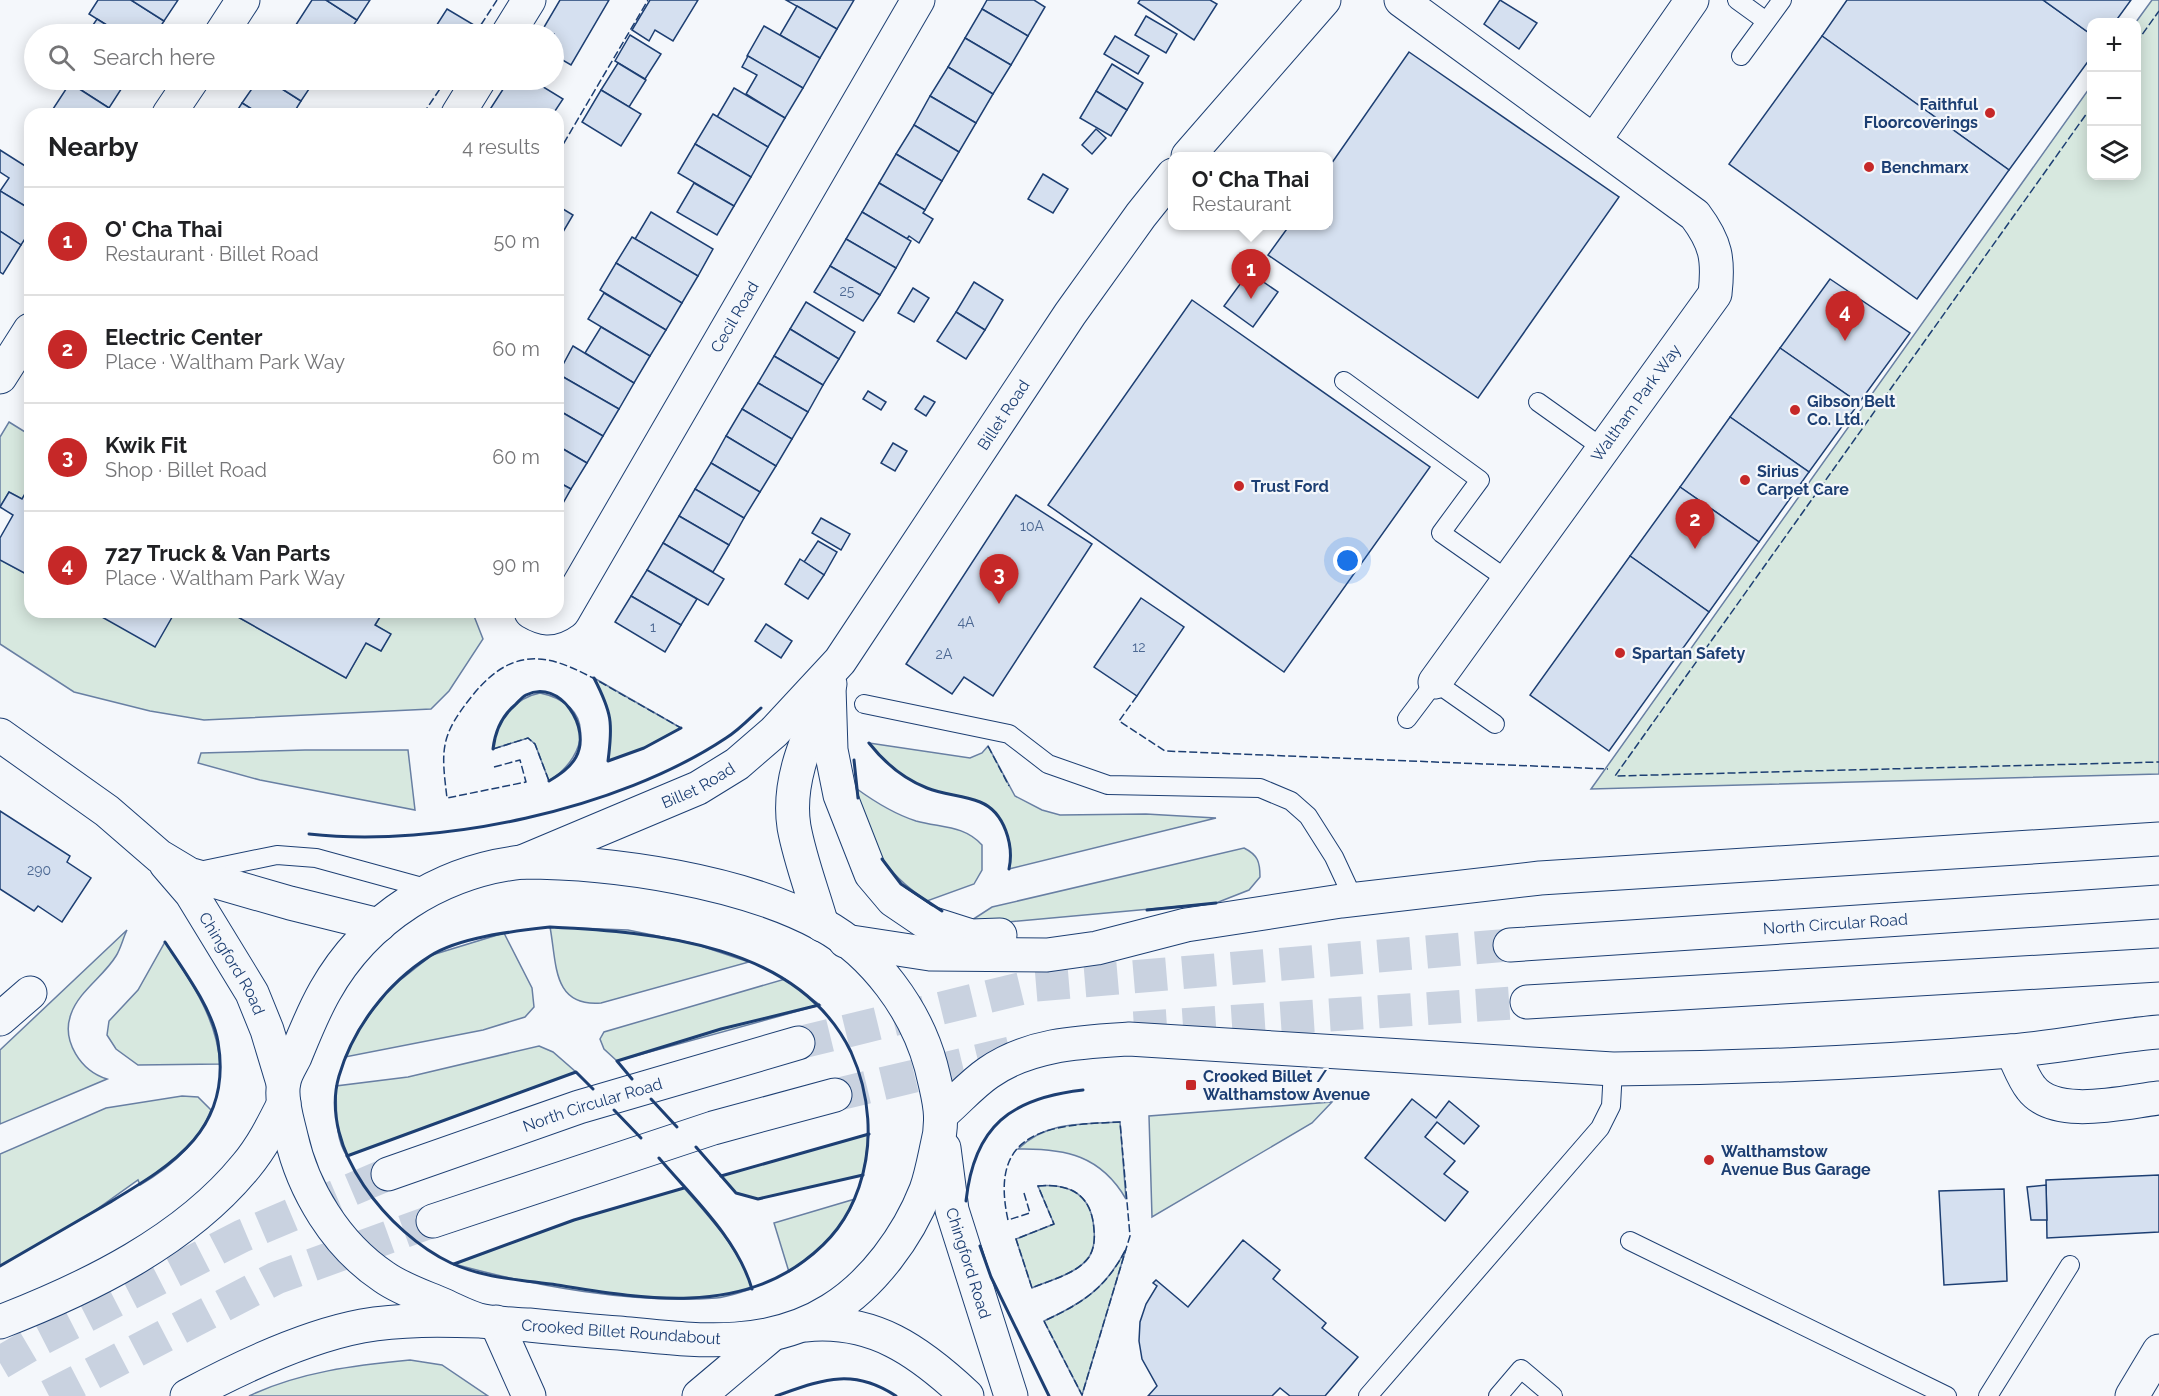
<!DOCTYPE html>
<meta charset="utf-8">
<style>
body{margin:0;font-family:Raleway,sans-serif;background:#f6f6f6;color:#202124}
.controls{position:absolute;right:18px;top:18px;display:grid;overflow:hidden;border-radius:12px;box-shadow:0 3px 15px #0003}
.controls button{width:54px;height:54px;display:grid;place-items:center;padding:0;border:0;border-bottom:2px solid #e0e0e0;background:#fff;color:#202124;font:30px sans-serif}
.you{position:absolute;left:1348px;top:561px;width:21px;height:21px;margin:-15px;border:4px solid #fff;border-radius:50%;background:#1a73e8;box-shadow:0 0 0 9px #1a73e833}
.badge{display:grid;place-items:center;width:39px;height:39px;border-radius:50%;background:#c62828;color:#fff;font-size:20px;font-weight:700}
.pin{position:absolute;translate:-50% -50px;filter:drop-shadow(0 2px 3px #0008)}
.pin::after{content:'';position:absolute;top:32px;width:21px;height:18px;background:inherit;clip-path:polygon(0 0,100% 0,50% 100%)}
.popup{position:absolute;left:1168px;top:152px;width:165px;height:78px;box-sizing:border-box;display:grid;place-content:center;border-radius:12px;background:#fff;filter:drop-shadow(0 2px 4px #0005);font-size:20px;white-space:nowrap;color:#757577}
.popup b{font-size:22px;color:#202124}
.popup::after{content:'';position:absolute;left:50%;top:100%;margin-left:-12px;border:12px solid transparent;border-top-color:#fff}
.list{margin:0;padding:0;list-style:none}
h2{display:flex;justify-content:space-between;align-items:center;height:78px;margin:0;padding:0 24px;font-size:26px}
h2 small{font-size:20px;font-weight:400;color:#757577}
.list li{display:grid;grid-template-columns:39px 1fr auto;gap:18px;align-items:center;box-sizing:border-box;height:108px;padding:0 24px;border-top:2px solid #e0e0e0}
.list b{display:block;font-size:22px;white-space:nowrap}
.list p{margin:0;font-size:20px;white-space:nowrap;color:#757577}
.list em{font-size:20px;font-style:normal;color:#757577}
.icon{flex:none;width:33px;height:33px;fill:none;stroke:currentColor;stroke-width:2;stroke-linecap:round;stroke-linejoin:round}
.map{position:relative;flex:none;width:2159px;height:1396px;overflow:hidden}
.search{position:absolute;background:#fff;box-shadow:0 3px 15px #0003;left:24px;top:24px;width:540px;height:66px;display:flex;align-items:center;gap:15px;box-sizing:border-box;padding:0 21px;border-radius:33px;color:#757577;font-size:22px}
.panel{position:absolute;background:#fff;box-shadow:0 3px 15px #0003;left:24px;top:108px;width:540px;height:510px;border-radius:18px}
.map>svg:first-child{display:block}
</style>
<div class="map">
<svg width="2159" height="1396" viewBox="0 0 2159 1396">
<rect width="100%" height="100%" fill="#f4f7fb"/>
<g fill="#d7e8df" stroke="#687fa3" stroke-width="1.5">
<polygon points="2152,0 2159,0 2159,774 1591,789 2091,86 2092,176 2136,176 2136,22"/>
<polygon points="9,422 30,435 30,485 22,499 9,492 0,507 0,437"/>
<polygon points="0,560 30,576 30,612 229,612 346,678 366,643 381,651 390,634 375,625 383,612 466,612 474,616 483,639 449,691 431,709 204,720 150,711 74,692 0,644"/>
<path d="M594 678 681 728 644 748 608 761C613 723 612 713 594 678Z"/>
<path d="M540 693C594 704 591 754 549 781L535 744 528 738 493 749C496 722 513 698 540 693Z"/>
<path d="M869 743 970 758 982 753 988 746 1015 796 1042 810 1060 815 1146 814 1216 818 1009 869C1014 846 1005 812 980 802 963 795 944 795 927 788 904 779 884 762 869 743Z"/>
<polygon points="305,750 408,750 415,810 260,780 198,763 201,753"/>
<path d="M857 789C875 802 894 814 916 821 941 828 964 825 982 845V870L974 884 927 901C885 873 862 839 857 789Z"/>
<path d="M1244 848C1258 855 1260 862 1260 877L1249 890 1216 903 1008 922 972 920 992 907Z"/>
<path d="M550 927 628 930 692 943 749 962 601 1003C552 1007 557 964 550 927Z"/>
<path d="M127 930C123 938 121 948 116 956 104 976 79 991 71 1014 61 1041 81 1071 107 1079L0 1124V1050Z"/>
<polygon points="504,933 532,988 534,1007 525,1017 483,1030 345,1057 359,1029 389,989 432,955"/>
<path d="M165 942C190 980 217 1018 220 1064L138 1065 116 1049 107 1035 109 1021 138 990Z"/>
<polygon points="785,979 820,1005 617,1061 604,1049 600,1039 604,1032"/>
<path d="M539 1046 553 1052 576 1072 347 1156C334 1137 337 1109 336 1086L408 1077Z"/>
<path d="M182 1096 198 1097 211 1110C198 1144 171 1167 140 1185L138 1180 90 1214 0 1266V1154L106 1108Z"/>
<polygon points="1332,1102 1312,1123 1152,1217 1149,1116"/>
<path d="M1120 1122 1126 1199C1101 1156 1066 1148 1018 1149 1046 1121 1082 1124 1120 1122Z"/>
<polygon points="869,1134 863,1175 758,1199 736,1193 721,1176"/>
<path d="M1038 1186C1072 1183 1092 1196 1094 1230 1095 1239 1094 1249 1089 1257 1077 1274 1050 1280 1032 1288L1016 1239 1054 1224Z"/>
<path d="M684 1188C711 1219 740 1249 752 1289 740 1292 728 1297 716 1298 633 1304 534 1286 454 1264L574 1220Z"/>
<path d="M855 1199C841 1232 818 1252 789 1272L774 1223Z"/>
<path d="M1126 1249 1082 1395 1044 1321C1083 1303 1106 1288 1126 1249Z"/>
<path d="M410 1360 442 1365 488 1396H249C299 1372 356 1365 410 1360Z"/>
</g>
<g fill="#d5e0f0" stroke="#1d3f73" stroke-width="1.5">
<polygon points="98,0 131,0 164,21 156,34 121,34 89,14"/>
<polygon points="131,0 178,0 164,21"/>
<polygon points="312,0 326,0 357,20 348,33 351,34 290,34"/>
<polygon points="326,0 370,0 357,20"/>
<polygon points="560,0 609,0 571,65 554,55 554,34 540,34"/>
<polygon points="650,0 698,0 673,41 655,30 649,41 632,30"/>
<polygon points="786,0 854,0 837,29"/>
<polygon points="987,0 1034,0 1045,7 1028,36 982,9"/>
<polygon points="1140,0 1210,0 1217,4 1194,40 1138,3"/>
<polygon points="1500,0 1537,23 1519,49 1484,24"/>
<polygon points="1847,0 2043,0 2092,35 2092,56 2009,170 1822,36"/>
<polygon points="2043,0 2131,0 2115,22 2092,22 2092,35"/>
<polygon points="797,6 837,29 820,58 780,35"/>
<polygon points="447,9 474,25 469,34 431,34"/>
<polygon points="982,9 1028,36 1011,65 965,38"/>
<polygon points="1146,16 1177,34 1166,53 1135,35"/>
<polygon points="97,19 121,34 87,34"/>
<polygon points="764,26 820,58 803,88 747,56"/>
<polygon points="630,35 661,54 645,79 615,61"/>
<polygon points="1115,36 1149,56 1138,74 1104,54"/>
<polygon points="1822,36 2009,170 1917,299 1729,164"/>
<polygon points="965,38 1011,65 993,94 948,67"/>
<polygon points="1409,52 1619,197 1478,398 1268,255 1289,226 1329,226 1329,167"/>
<polygon points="748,56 803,88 785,118 746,94 757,75 742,67"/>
<polygon points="618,63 646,80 629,107 601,90"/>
<polygon points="1112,64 1143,83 1127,110 1096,91"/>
<polygon points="948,67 993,94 976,123 930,96"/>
<polygon points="72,80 127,80 109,108 70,83"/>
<polygon points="258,80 268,80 301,101 293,114 260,114 242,103"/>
<polygon points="268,80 315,80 301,101"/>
<polygon points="509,80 532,80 563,99 553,114 487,114"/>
<polygon points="70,83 109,108 105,114 51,112"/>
<polygon points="734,88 785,118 768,147 717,117"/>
<polygon points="601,90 641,114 621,146 582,122"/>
<polygon points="1096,91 1127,110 1111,136 1080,118"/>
<polygon points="930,96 976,123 959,152 914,125"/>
<polygon points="242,103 260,114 235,114"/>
<polygon points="713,114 768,147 751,177 695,144"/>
<polygon points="914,125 959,152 942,181 896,154"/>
<polygon points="1096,129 1106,138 1092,154 1082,145"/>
<polygon points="695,144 751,177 734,206 678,173"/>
<polygon points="0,150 30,169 30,209 0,191 9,178 0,172"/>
<polygon points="896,154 942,181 925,210 879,183"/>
<polygon points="1043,174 1068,189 1053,213 1028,199"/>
<polygon points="694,183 734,206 717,235 677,212"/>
<polygon points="879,183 925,210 923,213 933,219 919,243 909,236 907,239 862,212"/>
<polygon points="0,191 30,209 30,231 21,245 0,231"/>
<polygon points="558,206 573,215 563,232 558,229"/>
<polygon points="651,212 713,249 698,276 635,239"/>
<polygon points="862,212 911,241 896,268 846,239"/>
<polygon points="0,231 21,245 3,274 0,272"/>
<polygon points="632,237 698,276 682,303 616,263"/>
<polygon points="846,239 896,268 880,295 830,266"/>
<polygon points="616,263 682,303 666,330 600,290"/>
<polygon points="830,266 880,295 863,321 814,292"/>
<polygon points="1249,272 1278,292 1253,327 1224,306"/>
<polygon points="1830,279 1910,333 1859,403 1780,348"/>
<polygon points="974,282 1003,300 985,330 956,312"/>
<polygon points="913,288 929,298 914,322 898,313"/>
<polygon points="604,293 666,330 650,356 588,319"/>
<polygon points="1192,300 1430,467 1284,672 1048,505"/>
<polygon points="806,302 855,332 839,359 790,329"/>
<polygon points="956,312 985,330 966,359 937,341"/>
<polygon points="601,327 650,356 634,383 585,353"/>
<polygon points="790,329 839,359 823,385 774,356"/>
<polygon points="573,346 634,383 619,409 558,374"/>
<polygon points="1780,348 1859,403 1809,472 1730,417"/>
<polygon points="774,356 823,385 808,412 758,383"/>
<polygon points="558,374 619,409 603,436 558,410"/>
<polygon points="758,383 808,412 792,439 742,409"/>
<polygon points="868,391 886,402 881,410 863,399"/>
<polygon points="924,396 935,402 926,416 915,409"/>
<polygon points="742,409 792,439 776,466 726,436"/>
<polygon points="558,410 603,436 587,463 558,446"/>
<polygon points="1730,417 1809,472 1759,542 1680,487"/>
<polygon points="726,436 776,466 760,492 711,463"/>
<polygon points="893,443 907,451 895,471 881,463"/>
<polygon points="558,446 587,463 571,489 558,482"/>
<polygon points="711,463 760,492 744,518 695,489"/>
<polygon points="558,482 571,489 558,512"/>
<polygon points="30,485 30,576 0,560 0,538 13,515 0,507 9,492 22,499"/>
<polygon points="1680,487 1759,542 1709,612 1630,556"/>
<polygon points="695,489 744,518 729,545 679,516"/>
<polygon points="1016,495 1092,544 993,696 964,677 952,694 906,664"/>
<polygon points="679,516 729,545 713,572 663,543"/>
<polygon points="821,518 850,534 841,550 812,533"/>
<polygon points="818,541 837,552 824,575 804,562"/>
<polygon points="663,543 724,579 708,605 647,570"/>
<polygon points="1630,556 1709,612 1609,751 1530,695"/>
<polygon points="800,559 824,575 808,599 785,584"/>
<polygon points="647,570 697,599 681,625 631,596"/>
<polygon points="631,596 681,625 665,652 615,622"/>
<polygon points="1141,598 1184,627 1137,696 1094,667"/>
<polygon points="93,612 175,612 155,647"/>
<polygon points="229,612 383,612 375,625 391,634 381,651 366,643 346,678"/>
<polygon points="766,624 792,641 781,658 755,641"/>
<polygon points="0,811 70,856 67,862 91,878 62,922 38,906 34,911 0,889"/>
<polygon points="1412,1099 1436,1118 1449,1101 1479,1126 1464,1144 1437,1122 1425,1137 1455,1161 1444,1174 1468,1192 1445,1221 1365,1158"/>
<polygon points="2159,1175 2159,1232 2047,1238 2046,1180"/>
<polygon points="2046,1185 2047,1220 2031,1220 2027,1187"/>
<polygon points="2004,1189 2007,1281 1944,1285 1939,1191"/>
<polygon points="1243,1240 1280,1270 1273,1279 1326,1323 1322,1328 1358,1357 1325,1396 1290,1396 1280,1388 1272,1396 1148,1396 1157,1386 1142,1359 1139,1341 1140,1322 1146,1304 1157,1286 1153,1283 1156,1280 1188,1307"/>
</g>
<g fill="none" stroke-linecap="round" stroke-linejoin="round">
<g stroke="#c9d2e0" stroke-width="33" stroke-dasharray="33 16" stroke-linecap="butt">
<polyline points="1134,1028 1527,1002"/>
<polyline points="798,1043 1036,985 1510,945"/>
<polyline points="835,1095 1019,1051"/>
<polyline points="0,1363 39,1340 242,1236 388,1174"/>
<polyline points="49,1396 276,1278 433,1221"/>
</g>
<defs>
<g id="lane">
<polyline points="1737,0 1766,21"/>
<polyline points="1741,56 1782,0"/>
<polyline points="1344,381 1480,480 1441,533 1508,580"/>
<polyline points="1538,402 1604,449"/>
<polyline points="864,704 1009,734 1048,764 1108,785 1260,788 1291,801 1308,816 1334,857 1354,900"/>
<polyline points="1407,719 1435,682 1495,724"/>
<polyline points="199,871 277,855 316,858 429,889"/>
<polyline points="1630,1241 1947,1396"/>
<polyline points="1368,1396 1600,1128 1611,1106 1613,1069"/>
<polyline points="1498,1396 1521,1369 1553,1396"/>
<polyline points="1988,1396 2070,1265"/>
</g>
<g id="street">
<path d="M1401 0 1695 215C1716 243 1719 259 1715 294L1435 682"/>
<polyline points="221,34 243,0"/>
<polyline points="508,34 529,0"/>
<polyline points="169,114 192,80"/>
<polyline points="458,114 479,80"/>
<polyline points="1594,141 1692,0"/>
<polyline points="0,377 30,330"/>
<path id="s1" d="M531 612C543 619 551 621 563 612L918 0"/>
<polyline points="0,1019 30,993"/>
<path d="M2012 1051C2018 1063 2023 1078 2031 1088 2055 1120 2124 1102 2159 1098"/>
<polyline points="2132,1396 2159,1351"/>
</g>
<g id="secondary">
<polyline points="1188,156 1324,0"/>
<path id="s2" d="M522 862 698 788 737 764 774 732 840 661 1070 314 1141 215 1173 175"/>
<path d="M822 925C813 893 800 860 794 827 786 777 812 729 830 684"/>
<polyline points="496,1322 529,1396"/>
<polyline points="699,1396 769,1337"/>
</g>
<g id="primary">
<polyline points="0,735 107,811 159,856 189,874 290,903 379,925"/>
<path d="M522 862C614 862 742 881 823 925 874 953 916 1010 931 1066 938 1095 945 1117 937 1146 934 1160 931 1176 926 1190 908 1236 873 1284 831 1310 766 1351 692 1340 619 1333 589 1331 559 1328 529 1325 514 1324 498 1324 483 1321 469 1318 455 1310 441 1304 422 1296 401 1289 384 1277 336 1245 303 1190 291 1136 287 1119 280 1098 284 1082 285 1074 291 1065 295 1057 304 1035 313 1012 325 991 366 918 441 871 522 862Z"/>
<path id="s3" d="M166 864 191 893 252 993 267 1030 283 1083"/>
<path id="s4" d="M944 1148 952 1210 1011 1396"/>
<path d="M805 1325C873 1318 919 1351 967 1396"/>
</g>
<g id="highway">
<polyline points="829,687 831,750 840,795 871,874 893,900 924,921 971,936 1000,935"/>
<polyline points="845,941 930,954 1047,955 1097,948 1186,925 1341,901 1540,878 2159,839"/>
<path id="s5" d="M1510 945 2159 902"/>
<polyline points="1527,1002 2159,965"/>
<path d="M943 1113C958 1100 972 1084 988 1073 1029 1044 1080 1042 1129 1039L1613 1069C1746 1068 1878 1062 2010 1051 2060 1047 2109 1036 2159 1032"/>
<path id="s6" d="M388 1174 579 1107 798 1043"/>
<polyline points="433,1221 713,1128 835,1095"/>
<path d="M0 1322C88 1288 185 1241 246 1166 262 1147 273 1125 284 1103"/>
<path d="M187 1396C239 1368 304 1337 362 1326 401 1319 442 1320 481 1321"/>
</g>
</defs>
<use href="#lane" stroke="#1d3f73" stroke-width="20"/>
<use href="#street" stroke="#1d3f73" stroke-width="35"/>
<use href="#secondary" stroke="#1d3f73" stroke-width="35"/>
<use href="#primary" stroke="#1d3f73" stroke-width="35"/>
<use href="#highway" stroke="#1d3f73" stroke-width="35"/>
<use href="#lane" stroke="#f4f7fb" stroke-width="18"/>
<use href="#street" stroke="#f4f7fb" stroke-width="33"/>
<use href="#secondary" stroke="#f4f7fb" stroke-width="33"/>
<use href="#primary" stroke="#f4f7fb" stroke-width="33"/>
<use href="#highway" stroke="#f4f7fb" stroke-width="33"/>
<g stroke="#1d3f73" stroke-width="1.5" stroke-dasharray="8 3" stroke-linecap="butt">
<polyline points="475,34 497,0"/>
<polyline points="2136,43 2159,11"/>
<polyline points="2092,106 1615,776 2159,762"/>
<polyline points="423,114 446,80"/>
<polyline points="558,153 648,0"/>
<polyline points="1137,696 1119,721 1165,751 1608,769"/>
<polyline points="988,746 1009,786"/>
<polyline points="493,749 528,738 535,744 549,781"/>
<path d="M494 767 520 760 526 782 447 798C441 749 440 736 472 696 517 640 555 656 609 687 633 701 657 714 681 728"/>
<path d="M1038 1186C1072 1183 1092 1196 1094 1230 1095 1239 1094 1249 1089 1257 1077 1274 1050 1280 1032 1288L1016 1239 1054 1224Z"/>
<path d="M1024 1193 1030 1213 1008 1220C988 1129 1050 1125 1120 1122L1130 1236 1126 1249 1082 1395 1044 1321C1083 1303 1106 1288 1126 1249"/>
</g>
<g stroke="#1d3f73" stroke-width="3">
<path d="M594 678C612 713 613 723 608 761L644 748 681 728"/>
<path d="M869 743C884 762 904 779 927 788 944 795 963 795 980 802 1005 812 1014 846 1009 869"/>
<path d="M493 749C495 732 502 716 515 705 518 702 522 697 526 695 560 678 592 728 576 757 570 768 559 775 549 781"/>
<polyline points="854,760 858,798"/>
<path d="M309 834C438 848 618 810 726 738 739 730 750 718 761 708"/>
<polyline points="882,859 901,884 942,911"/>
<polyline points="1147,910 1216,903"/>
<path d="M550 927C655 932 799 944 851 1052 870 1094 874 1143 859 1187 848 1219 831 1241 804 1261 732 1315 640 1298 557 1285 523 1280 483 1278 451 1263 389 1234 318 1148 339 1076 353 1028 387 983 430 956 459 937 515 931 550 927Z"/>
<polyline points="632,1079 617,1061 721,1029 819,1005"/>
<polyline points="651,1099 677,1127"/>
<polyline points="614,1110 641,1138"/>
<polyline points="696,1147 736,1193 758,1199 863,1175"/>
<polyline points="347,1156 576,1072 593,1089"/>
<path d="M659 1158C693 1198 737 1238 752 1289"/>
<polyline points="721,1176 869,1134"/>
<path d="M966 1201C974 1126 1011 1098 1083 1090"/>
<polyline points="980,1246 991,1277 1049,1396"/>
<polyline points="454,1264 574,1220 684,1188"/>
<path d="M0 1266C36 1245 71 1225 107 1204 172 1165 233 1130 218 1042 213 1010 183 969 165 942"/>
<path d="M776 1396C822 1380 852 1367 896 1396"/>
</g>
</g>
<g fill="#c62828" stroke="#f4f7fb" stroke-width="2">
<circle cx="1990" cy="113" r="6"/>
<circle cx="1869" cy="167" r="6"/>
<circle cx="1795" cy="410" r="6"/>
<circle cx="1745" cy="480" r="6"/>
<circle cx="1239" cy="486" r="6"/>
<circle cx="1620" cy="653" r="6"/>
<rect x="1185" y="1079" width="12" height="12" rx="3"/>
<circle cx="1709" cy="1160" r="6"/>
</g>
<g text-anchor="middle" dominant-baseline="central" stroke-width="4.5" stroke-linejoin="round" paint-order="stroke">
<g font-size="14" fill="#4b6792">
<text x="847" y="291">25</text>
<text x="1032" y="526">10A</text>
<text x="966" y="622">4A</text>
<text x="653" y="627">1</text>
<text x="1139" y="647">12</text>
<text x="944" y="654">2A</text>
<text x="39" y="870">290</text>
</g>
<g font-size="16" font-weight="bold" fill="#1d3f73" stroke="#f4f7fb" text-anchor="start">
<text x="1978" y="104" text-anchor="end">Faithful<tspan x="1978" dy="18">Floorcoverings</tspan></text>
<text x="1881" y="167">Benchmarx</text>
<text x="1807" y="401">Gibson Belt<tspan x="1807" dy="18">Co. Ltd.</tspan></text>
<text x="1757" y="471">Sirius<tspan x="1757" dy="18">Carpet Care</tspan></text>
<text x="1251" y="486">Trust Ford</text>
<text x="1632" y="653">Spartan Safety</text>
<text x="1203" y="1076">Crooked Billet /<tspan x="1203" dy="18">Walthamstow Avenue</tspan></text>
<text x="1721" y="1151">Walthamstow<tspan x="1721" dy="18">Avenue Bus Garage</tspan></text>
</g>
<g font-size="16" fill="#1d3f73" stroke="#f4f7fb">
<text stroke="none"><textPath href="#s1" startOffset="376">Cecil Road</textPath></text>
<text transform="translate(1636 403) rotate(-54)">Waltham Park Way</text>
<text stroke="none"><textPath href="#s2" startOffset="678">Billet Road</textPath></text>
<text stroke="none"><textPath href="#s2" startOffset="192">Billet Road</textPath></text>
<text stroke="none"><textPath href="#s5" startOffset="326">North Circular Road</textPath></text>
<text stroke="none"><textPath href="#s3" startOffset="120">Chingford Road</textPath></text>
<text stroke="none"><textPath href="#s6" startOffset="216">North Circular Road</textPath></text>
<text stroke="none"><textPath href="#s4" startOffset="118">Chingford Road</textPath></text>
<text transform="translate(621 1332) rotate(4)">Crooked Billet Roundabout</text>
</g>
</g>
</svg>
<div class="controls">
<button>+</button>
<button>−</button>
<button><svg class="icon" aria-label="layers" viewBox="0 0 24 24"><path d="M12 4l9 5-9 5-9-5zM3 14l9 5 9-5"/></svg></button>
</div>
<div class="you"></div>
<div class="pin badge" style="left:1251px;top:299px">1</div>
<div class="popup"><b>O' Cha Thai</b>Restaurant</div>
<div class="pin badge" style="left:1695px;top:549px">2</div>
<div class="pin badge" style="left:999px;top:604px">3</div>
<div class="pin badge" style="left:1845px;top:341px">4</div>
<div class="search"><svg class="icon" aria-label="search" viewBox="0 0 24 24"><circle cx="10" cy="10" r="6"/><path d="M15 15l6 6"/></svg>Search here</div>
<section class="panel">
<h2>Nearby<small>4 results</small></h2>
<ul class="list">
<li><span class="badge">1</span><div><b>O' Cha Thai</b><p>Restaurant · Billet Road</p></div><em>50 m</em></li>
<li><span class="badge">2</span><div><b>Electric Center</b><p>Place · Waltham Park Way</p></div><em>60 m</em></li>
<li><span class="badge">3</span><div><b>Kwik Fit</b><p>Shop · Billet Road</p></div><em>60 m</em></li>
<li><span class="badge">4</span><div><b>727 Truck &amp; Van Parts</b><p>Place · Waltham Park Way</p></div><em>90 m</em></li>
</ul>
</section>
</div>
